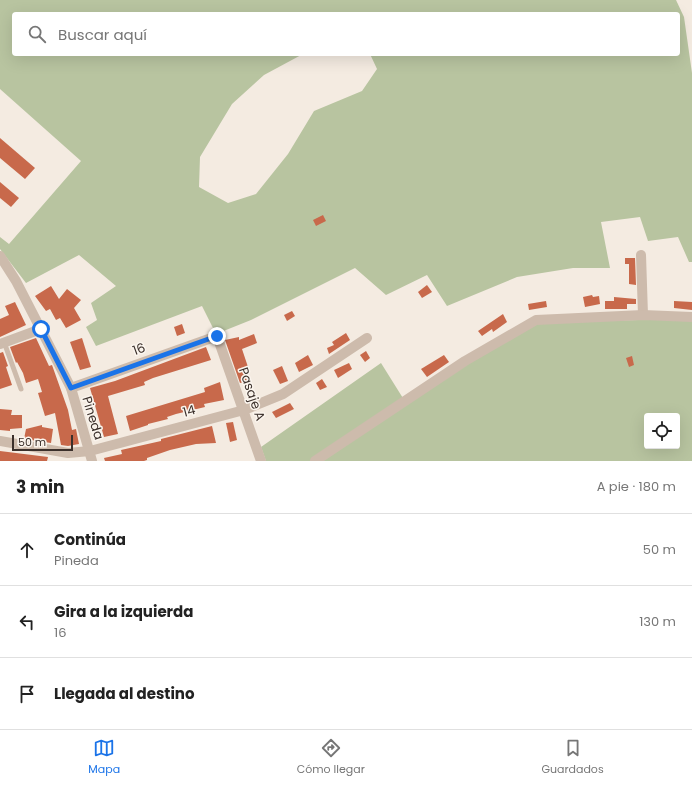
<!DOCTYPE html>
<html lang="es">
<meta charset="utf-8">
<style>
body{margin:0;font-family:Poppins,sans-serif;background:#f2f2f2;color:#222}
.controls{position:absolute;right:12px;bottom:12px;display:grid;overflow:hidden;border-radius:4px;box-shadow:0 4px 16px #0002}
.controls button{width:36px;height:36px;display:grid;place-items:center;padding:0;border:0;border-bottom:1px solid #e0e0e0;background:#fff;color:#222;font:20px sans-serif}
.scale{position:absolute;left:12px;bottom:10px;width:61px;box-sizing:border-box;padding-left:4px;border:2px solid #3b302b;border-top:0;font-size:11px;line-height:14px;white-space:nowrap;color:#3b302b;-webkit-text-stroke:3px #fbf5ee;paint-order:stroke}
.stop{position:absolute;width:12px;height:12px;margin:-9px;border:3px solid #1a73e8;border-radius:50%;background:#fff}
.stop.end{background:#1a73e8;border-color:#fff;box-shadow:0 1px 4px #0008}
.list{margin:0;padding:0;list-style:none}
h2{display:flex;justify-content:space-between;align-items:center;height:52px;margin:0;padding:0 16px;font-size:17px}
h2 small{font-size:13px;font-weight:400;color:#767676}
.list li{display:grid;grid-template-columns:26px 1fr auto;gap:12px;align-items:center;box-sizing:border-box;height:72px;padding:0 16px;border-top:1px solid #e0e0e0}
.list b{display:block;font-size:15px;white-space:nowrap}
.list p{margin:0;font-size:13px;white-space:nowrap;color:#767676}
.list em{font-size:13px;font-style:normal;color:#767676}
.icon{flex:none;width:22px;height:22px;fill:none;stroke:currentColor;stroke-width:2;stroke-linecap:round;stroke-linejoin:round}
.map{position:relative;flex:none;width:692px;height:461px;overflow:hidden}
.search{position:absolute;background:#fff;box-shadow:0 4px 16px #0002;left:12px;right:12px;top:12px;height:44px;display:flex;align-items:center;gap:10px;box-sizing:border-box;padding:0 14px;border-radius:4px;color:#767676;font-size:15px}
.sheet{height:268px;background:#fff}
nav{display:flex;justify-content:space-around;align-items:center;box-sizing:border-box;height:56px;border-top:1px solid #e0e0e0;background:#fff;font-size:11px;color:#767676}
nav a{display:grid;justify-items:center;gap:2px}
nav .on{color:#1a73e8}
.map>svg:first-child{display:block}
</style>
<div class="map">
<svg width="692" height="461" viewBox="0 0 692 461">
<rect width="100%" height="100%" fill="#f4ebe1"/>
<g fill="#b8c4a0" fill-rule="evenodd">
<path d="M0 0H676L684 17 692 73V262H689L678 237 648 241 640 217 601 222 610 268H573L517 277 447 306 427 275 386 295 355 268 251 320 216 334 202 306 96 346 86 327 97 320 91 303 116 286 79 255 26 283 0 249V237L9 244 81 161 0 89ZM14 14H678V54H370L377 69 362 91 314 111 288 154 256 194 228 203 199 187 200 157 232 104 264 75 303 54H14Z"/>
<path d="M692 319V461H266L261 447 381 363 406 403 534 322ZM647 416H677V446H647Z"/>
</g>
<g fill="#c8694b">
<polygon points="0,138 35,168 25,179 0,158"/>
<polygon points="0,182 19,198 11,207 0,198"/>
<polygon points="323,215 326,221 316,226 313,220"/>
<polygon points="625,258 635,258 636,285 629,284 629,264 625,264"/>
<polygon points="427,285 432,292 422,298 418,292"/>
<polygon points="51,286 59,299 67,289 81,300 74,308 81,320 66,328 60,318 56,320 50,309 46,311 35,296"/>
<polygon points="592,295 593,297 599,296 600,304 585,307 583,297"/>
<polygon points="614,297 636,299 636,304 627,304 627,309 605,309 605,301 614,301"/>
<polygon points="546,301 547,307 529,310 528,304"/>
<polygon points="674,301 692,302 692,310 674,308"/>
<polygon points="15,302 26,325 0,337 0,319 9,315 5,306"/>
<polygon points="292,311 295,316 287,321 284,315"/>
<polygon points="503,314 507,322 493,332 492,329 482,336 478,331"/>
<polygon points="182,324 185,333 177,336 174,327"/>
<polygon points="346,333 350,340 329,354 327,348 334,345 332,342"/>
<polygon points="254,334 257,343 242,349 249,370 244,372 247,381 240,383 225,340 239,337 239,340"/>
<polygon points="36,338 49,366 52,365 68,410 72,430 76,429 79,444 68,446 61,445 55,413 45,416 38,393 42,392 38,379 26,383 23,373 17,362 16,363 10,347"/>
<polygon points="82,338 91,367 80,370 70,342"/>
<polygon points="206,347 211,360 153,378 144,382 145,385 108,396 118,434 104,437 90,388 115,381"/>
<polygon points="366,351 370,358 365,362 360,355"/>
<polygon points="3,352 8,366 6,367 12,385 0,389 0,353"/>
<polygon points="308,355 313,365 299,372 295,363"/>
<polygon points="444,355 449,362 427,377 421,369"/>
<polygon points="632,356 634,365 629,367 626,358"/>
<polygon points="349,363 352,369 338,378 334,370"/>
<polygon points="282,366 288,381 280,384 273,370"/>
<polygon points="322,379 327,387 320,390 316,383"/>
<polygon points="220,382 224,400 204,404 205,407 176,414 167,417 168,419 148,424 148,425 130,431 126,416 205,392 204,388"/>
<polygon points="290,403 294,409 276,418 272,412"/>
<polygon points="0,409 12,410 11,415 22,415 22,428 10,429 10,431 0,430"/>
<polygon points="233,422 237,440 230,442 226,423"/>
<polygon points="42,425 42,427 53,429 51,443 24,439 26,429"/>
<polygon points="212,426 216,443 196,444 170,450 147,458 147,460 144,461 105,461 104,458 122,454 121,450 161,441 161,439"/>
<polygon points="0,451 48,457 47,461 0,461"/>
</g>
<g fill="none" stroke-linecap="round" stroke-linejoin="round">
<polyline stroke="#cdbbac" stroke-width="5" points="4,342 21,389"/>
<g stroke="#cdbbac" stroke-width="10">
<polyline points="641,255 643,315"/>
<polyline points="0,344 41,329"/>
<polyline points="71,388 217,336 261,461"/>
<polyline points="0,441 68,453 90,451 244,410 283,394 367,338"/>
<polyline points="315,461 465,361 536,320 643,315 692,317"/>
</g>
<polyline stroke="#cdbbac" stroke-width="10" points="0,256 16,281 71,388 92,461"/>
</g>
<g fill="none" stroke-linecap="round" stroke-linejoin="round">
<polyline stroke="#1a73e8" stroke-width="5" points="41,329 71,388 217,336"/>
</g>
<g text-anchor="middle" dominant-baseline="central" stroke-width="3" stroke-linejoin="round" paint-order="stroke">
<g font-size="13" fill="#3b302b" stroke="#fbf5ee">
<text transform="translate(139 349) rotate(-20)">16</text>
<text transform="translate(252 394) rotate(71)">Pasaje A</text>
<text transform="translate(189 411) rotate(-15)">14</text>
<text transform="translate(93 418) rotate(73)">Pineda</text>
</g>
</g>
</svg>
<div class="controls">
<button><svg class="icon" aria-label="locate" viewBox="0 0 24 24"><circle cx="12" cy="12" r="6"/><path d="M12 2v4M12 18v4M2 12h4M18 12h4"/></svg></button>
</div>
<div class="scale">50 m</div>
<div class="stop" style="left:41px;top:329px"></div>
<div class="stop end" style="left:217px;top:336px"></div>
<div class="search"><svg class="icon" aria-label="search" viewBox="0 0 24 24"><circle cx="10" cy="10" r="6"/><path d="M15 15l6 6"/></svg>Buscar aquí</div>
</div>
<section class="sheet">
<h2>3 min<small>A pie · 180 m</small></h2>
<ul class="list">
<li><svg class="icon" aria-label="ahead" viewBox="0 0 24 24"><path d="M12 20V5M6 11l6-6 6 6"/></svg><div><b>Continúa</b><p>Pineda</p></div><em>50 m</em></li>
<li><svg class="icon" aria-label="left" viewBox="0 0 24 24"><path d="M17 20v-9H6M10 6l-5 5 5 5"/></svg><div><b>Gira a la izquierda</b><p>16</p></div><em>130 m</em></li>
<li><svg class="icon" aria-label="arrive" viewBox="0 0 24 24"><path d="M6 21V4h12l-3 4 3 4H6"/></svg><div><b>Llegada al destino</b></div></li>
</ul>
</section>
<nav>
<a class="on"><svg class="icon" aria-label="map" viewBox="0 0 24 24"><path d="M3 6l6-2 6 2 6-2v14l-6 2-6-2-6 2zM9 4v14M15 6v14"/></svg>Mapa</a>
<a><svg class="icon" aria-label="directions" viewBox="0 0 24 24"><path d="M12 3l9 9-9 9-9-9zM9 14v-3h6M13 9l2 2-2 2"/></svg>Cómo llegar</a>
<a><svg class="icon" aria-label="saved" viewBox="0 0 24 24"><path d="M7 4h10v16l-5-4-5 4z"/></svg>Guardados</a>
</nav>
